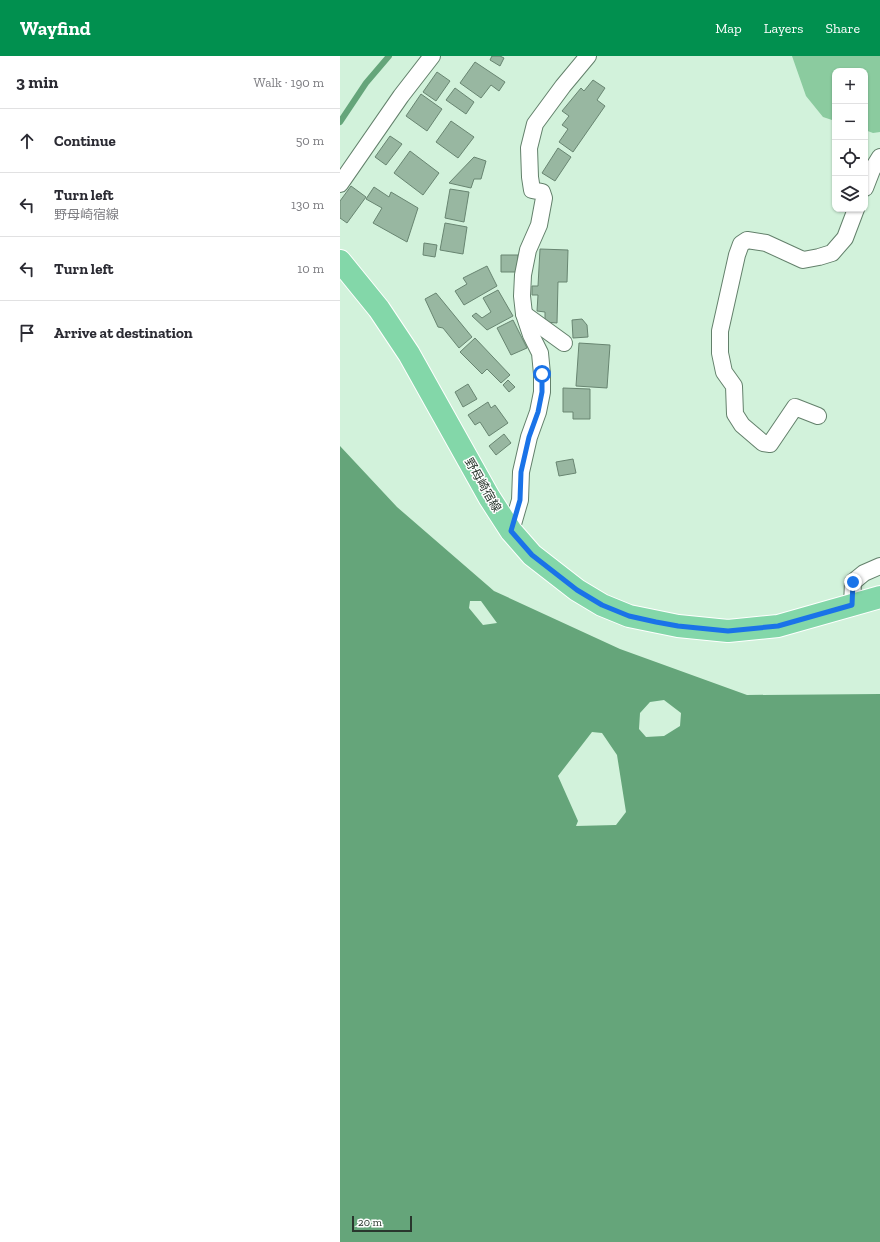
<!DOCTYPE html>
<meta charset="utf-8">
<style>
body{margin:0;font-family:"Zilla Slab","Noto Sans JP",serif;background:#f2f2f3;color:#2b2b33}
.controls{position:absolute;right:12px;top:12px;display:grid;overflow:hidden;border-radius:8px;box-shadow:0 1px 3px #0004}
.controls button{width:36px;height:36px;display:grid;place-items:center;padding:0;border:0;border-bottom:1px solid #e1e1e2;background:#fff;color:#2b2b33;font:20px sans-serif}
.scale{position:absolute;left:12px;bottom:10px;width:60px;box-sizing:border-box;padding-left:4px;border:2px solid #29362d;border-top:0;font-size:11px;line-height:14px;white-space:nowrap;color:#29362d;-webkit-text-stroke:3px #fff;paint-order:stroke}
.stop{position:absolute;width:12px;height:12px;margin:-9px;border:3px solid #1a73e8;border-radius:50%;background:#fff}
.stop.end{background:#1a73e8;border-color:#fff;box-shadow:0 1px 4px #0008}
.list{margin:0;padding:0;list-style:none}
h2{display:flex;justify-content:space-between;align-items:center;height:52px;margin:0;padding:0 16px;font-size:17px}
h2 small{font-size:13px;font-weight:400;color:#7c7c81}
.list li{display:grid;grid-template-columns:26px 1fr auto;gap:12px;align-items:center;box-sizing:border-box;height:64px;padding:0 16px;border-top:1px solid #e1e1e2}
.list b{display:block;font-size:15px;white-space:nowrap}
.list p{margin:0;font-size:13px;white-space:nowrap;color:#7c7c81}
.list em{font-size:13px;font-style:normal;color:#7c7c81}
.icon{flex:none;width:22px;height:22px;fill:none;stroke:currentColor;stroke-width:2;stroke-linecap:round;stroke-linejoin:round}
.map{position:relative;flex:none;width:540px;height:1186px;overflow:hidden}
header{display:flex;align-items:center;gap:24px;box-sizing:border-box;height:56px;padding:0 20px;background:#01904f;color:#fff}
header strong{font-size:19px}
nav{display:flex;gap:22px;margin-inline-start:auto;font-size:14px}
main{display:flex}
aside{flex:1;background:#fff}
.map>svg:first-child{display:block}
</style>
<header>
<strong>Wayfind</strong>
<nav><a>Map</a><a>Layers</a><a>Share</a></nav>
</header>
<main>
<aside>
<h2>3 min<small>Walk · 190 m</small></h2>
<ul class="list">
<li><svg class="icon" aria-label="ahead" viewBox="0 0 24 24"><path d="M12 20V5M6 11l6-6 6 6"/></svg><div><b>Continue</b></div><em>50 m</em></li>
<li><svg class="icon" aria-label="left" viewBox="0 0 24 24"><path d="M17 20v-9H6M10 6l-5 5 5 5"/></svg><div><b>Turn left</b><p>野母崎宿線</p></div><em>130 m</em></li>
<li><svg class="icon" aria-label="left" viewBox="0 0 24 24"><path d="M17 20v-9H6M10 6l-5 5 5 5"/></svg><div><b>Turn left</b></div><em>10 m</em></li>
<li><svg class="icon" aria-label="arrive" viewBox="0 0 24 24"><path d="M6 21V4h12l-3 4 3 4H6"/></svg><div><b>Arrive at destination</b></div></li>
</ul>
</aside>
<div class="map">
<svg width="540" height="1186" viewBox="0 0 540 1186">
<rect width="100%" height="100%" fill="#d2f2db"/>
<polygon fill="#8bcb9f" points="452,0 540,0 540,76 533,77 525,74 525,15 495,15 495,65 483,61 466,40"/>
<path fill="#65a57a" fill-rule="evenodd" d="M0 390 57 451 154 535 280 593 407 639 540 638V1186H0ZM130 545H141L157 567 143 569 129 552ZM324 644 341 657 340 670 324 680 306 681 299 673 300 657 310 646ZM252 676 262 677 277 699 286 756 276 769 236 770 238 765 218 720Z"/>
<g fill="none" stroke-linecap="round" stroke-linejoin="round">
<polyline stroke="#65a57a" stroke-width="6" points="0,66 26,27 49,0"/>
</g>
<g fill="#98b7a1" stroke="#688571">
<polygon points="152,0 160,0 164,2 160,10 150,4"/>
<polygon points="135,6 165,26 159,35 151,29 141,42 120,27"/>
<polygon points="97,16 110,25 96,45 83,36"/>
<polygon points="253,24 265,32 257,44 265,50 233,96 219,86 228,73 222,69 229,60 222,55 241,32 244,35"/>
<polygon points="115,32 134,46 126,58 106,44"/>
<polygon points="81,38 102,53 87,75 66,60"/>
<polygon points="111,65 134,81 118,102 96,86"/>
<polygon points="50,80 62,88 46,109 35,101"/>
<polygon points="218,92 231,101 215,125 202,117"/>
<polygon points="70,95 99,117 83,139 54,117"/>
<polygon points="134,101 146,105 141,123 134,123 131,132 109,127"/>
<polygon points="11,130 26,141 7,167 0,162 0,145"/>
<polygon points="34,131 49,141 51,136 78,152 67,186 33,167 42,152 26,143"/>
<polygon points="110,133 129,136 124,166 105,162"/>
<polygon points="105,167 127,171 123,198 100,194"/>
<polygon points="84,187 97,189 95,201 83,199"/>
<polygon points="200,193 228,194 227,226 218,226 217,267 205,266 205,256 197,255 198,239 192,239 192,230 198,230"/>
<polygon points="161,199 178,199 177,216 161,216"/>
<polygon points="147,210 157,230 124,249 115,235 127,228 123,222"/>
<polygon points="158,234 173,260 147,274 132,260 136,257 142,262 151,256 143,242"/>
<polygon points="96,237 132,281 119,292 103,272 98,271 85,243"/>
<polygon points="242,263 247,269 248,281 233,282 232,264"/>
<polygon points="173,264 187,292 171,299 157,272"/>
<polygon points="135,282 170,319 161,327 147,313 142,318 120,296"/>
<polygon points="239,287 270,289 267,332 236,330"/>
<polygon points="168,324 175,331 169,336 163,329"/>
<polygon points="128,328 137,343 123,351 115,336"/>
<polygon points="223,332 250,333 250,363 233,363 233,356 223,356"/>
<polygon points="148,346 151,352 155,349 168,367 149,380 140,366 135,369 128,359"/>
<polygon points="164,378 171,387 156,399 149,390"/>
<polygon points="233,403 236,417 219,420 216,406"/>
</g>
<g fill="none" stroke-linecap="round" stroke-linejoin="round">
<defs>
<g id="street">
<polyline points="0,128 61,40 92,0"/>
<polyline points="525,132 532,114 540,101"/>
<polyline points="184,258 224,287"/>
<polyline points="478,360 455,351 430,388 423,387 402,369 395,358 394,330 384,316 380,297 380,275 397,199 401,188 407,184 426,187 463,204 479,201 492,197 505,182 516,153"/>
<polyline points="171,475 180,444 181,416 189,381 198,356 202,336 202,318 200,297 191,279 184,258 182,240 183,219 188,194 199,169 204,142 202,136 192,134 190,121 189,92 195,68 223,30 248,0"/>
<polyline points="512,549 513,526 524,517 540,510"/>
</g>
<polyline id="primary" points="0,205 39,253 69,298 149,441 171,475 192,499 237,534 262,549 289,560 338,570 388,575 438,570 540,541"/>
</defs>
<use href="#street" stroke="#63806b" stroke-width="18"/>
<use href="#primary" stroke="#fff" stroke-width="24"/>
<use href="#street" stroke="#fff" stroke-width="16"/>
<use href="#primary" stroke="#83d7a9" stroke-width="22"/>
</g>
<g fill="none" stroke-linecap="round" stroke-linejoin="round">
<polyline stroke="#1a73e8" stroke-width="5" points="202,318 202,336 198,356 189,381 181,416 180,444 171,475 192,499 237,534 262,549 289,560 316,566 338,570 388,575 438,570 512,549 513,526"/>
</g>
<g text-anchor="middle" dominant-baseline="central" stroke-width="3" stroke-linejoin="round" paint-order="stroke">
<g font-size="12" fill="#29362d" stroke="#fff">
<text transform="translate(143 429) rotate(60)">野母崎宿線</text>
</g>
</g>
</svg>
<div class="controls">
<button>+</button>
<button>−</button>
<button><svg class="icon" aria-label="locate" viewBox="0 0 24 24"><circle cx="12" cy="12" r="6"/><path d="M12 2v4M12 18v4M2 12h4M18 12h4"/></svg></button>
<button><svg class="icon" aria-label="layers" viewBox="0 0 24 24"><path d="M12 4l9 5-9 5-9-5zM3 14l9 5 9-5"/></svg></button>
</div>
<div class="scale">20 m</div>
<div class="stop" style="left:202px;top:318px"></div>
<div class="stop end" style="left:513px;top:526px"></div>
</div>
</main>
